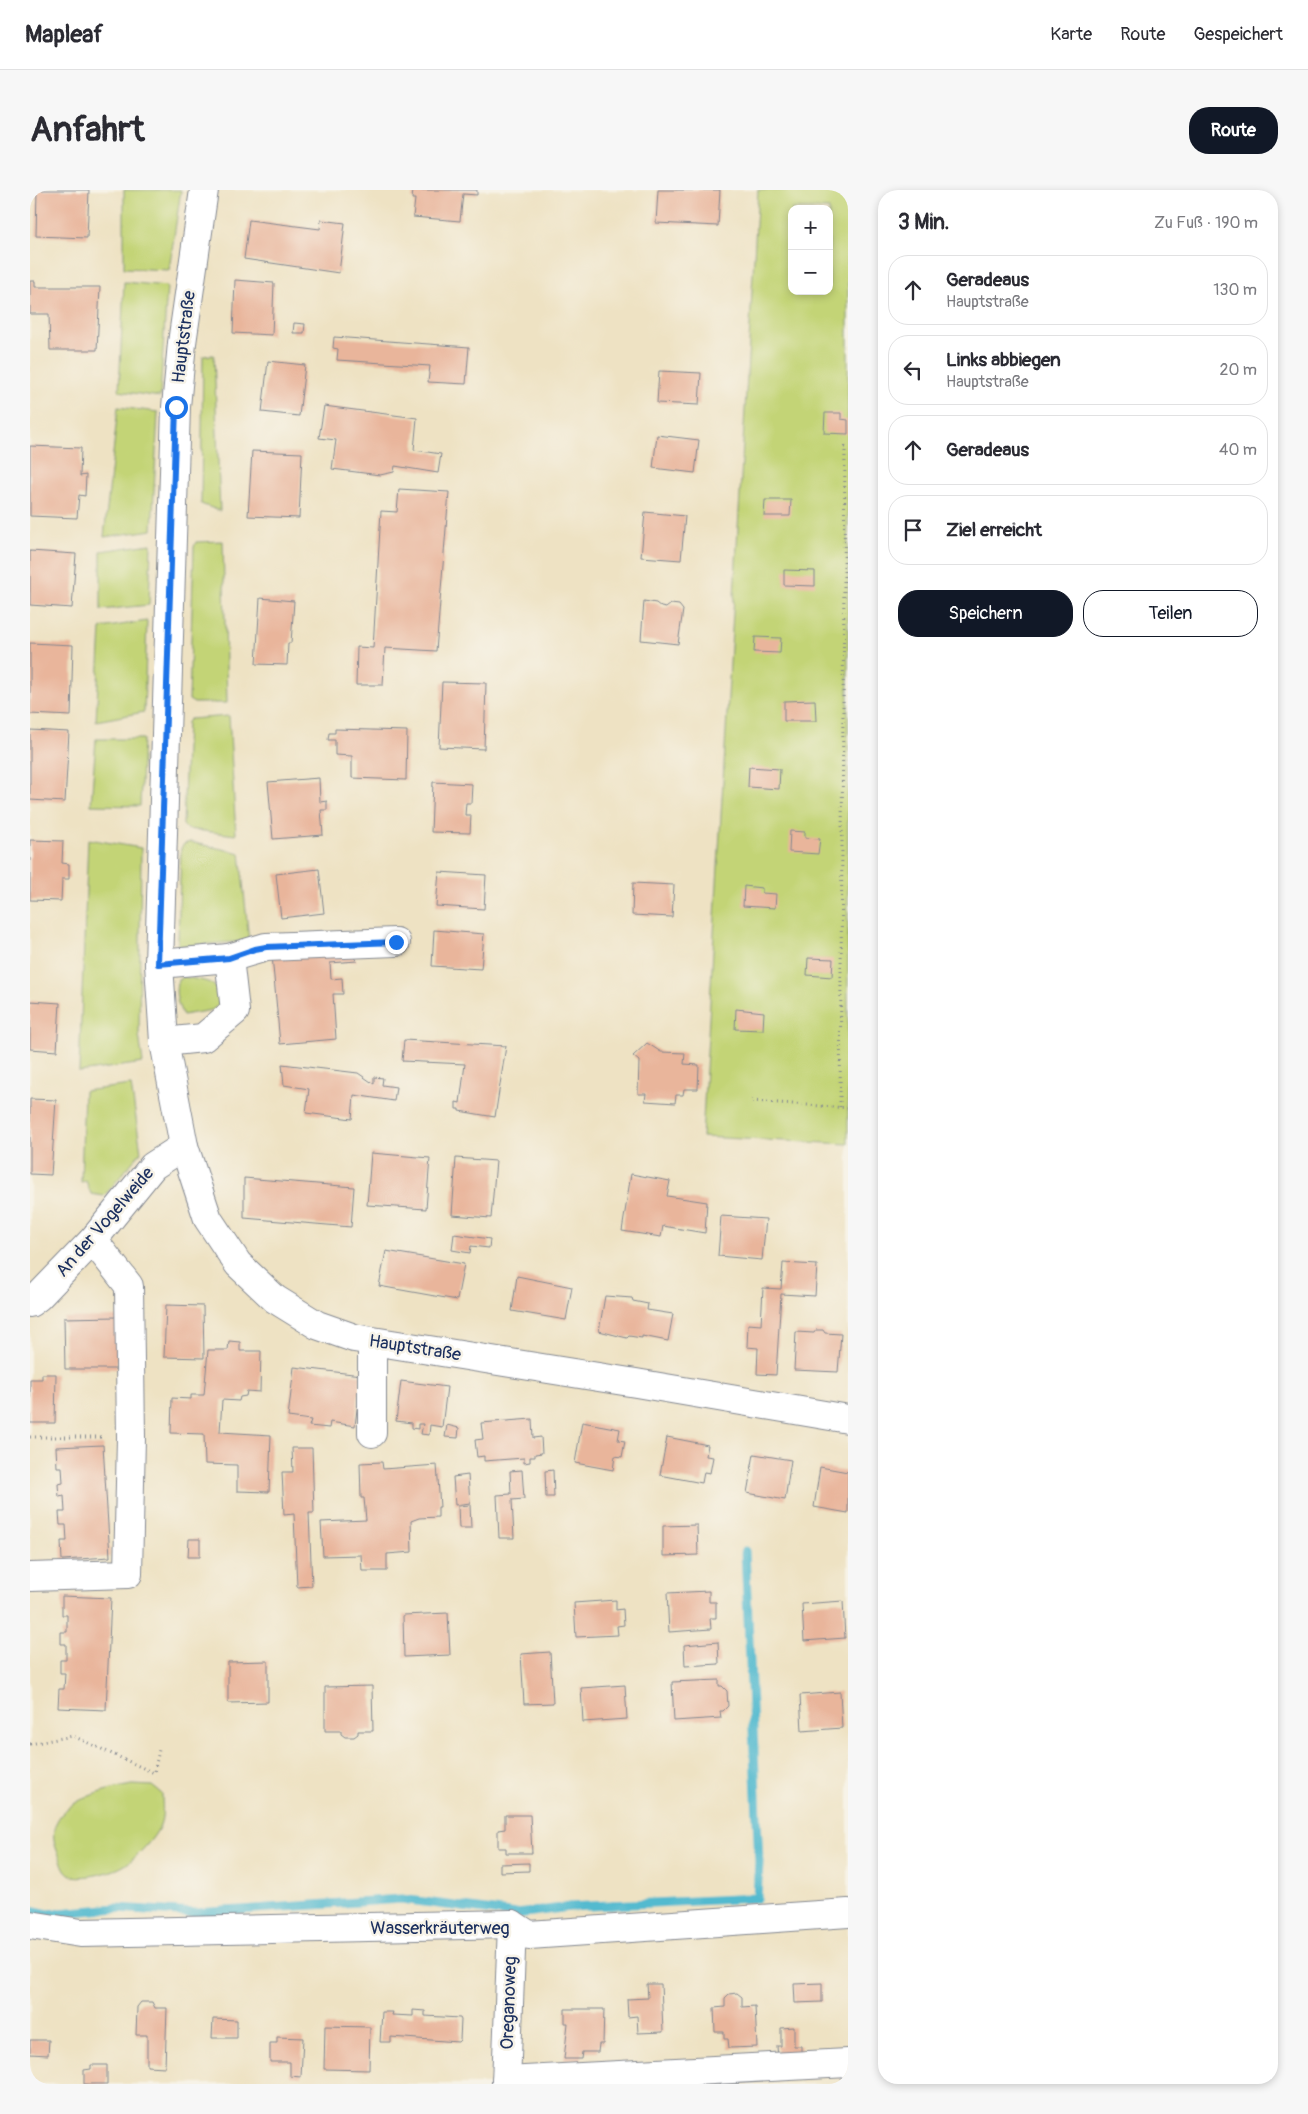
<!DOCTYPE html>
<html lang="de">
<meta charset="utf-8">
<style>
body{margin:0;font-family:Pangolin,sans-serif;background:#f7f7f7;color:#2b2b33}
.controls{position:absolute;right:15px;top:15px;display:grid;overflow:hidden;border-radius:10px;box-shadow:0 2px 8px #0003}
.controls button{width:45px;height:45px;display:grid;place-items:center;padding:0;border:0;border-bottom:1px solid #e1e1e2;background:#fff;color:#2b2b33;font:25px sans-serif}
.stop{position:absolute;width:15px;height:15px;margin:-11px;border:4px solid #1a73e8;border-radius:50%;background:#fff}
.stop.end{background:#1a73e8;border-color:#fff;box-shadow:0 1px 5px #0008}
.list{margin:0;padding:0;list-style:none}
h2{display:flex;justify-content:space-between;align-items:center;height:65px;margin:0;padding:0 20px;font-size:21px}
h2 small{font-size:16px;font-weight:400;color:#7c7c81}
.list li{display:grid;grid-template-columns:32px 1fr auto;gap:15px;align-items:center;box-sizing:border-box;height:70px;margin:0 10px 10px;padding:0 10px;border:1px solid #e1e1e2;border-radius:20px}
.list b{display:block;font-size:19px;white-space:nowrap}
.list p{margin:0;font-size:16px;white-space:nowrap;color:#7c7c81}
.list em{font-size:16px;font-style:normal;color:#7c7c81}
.actions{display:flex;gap:10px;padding:15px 20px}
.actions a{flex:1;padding:11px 0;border:1px solid #111827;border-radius:20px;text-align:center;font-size:18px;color:#111827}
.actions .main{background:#111827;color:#fff}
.icon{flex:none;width:28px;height:28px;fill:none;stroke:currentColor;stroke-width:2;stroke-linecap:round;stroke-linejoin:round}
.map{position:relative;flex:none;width:818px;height:1894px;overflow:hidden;border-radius:20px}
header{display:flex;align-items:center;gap:30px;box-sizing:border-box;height:70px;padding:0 25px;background:#fff;border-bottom:1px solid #e1e1e2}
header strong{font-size:24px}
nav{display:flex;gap:28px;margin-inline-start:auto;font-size:18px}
.intro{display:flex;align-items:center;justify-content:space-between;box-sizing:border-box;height:120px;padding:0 30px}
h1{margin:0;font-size:35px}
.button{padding:12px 22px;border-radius:20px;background:#111827;color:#fff;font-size:18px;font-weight:700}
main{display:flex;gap:30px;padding:0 30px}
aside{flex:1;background:#fff;border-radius:20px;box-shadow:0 2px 8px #0003}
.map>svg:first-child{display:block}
</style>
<header>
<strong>Mapleaf</strong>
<nav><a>Karte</a><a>Route</a><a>Gespeichert</a></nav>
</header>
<div class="intro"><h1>Anfahrt</h1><a class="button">Route</a></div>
<main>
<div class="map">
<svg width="818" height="1894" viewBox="0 0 818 1894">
<rect width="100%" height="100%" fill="#f7f3e8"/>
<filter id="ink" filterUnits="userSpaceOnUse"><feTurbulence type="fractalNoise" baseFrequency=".02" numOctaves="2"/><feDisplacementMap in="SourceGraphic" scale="10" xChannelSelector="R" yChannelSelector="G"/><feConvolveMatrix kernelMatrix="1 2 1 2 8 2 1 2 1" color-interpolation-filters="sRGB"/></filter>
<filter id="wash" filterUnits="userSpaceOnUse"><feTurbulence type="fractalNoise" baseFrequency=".0096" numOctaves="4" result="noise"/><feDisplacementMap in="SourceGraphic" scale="20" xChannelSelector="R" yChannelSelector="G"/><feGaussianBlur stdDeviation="1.12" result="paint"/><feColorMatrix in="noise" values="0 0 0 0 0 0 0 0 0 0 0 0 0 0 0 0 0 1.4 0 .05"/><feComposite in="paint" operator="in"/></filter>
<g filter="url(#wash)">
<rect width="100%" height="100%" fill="#eee2c3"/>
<g fill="#c3d476" stroke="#6f826a" fill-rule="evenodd">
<polygon points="94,0 151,0 139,80 94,78"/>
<path d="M728 0H818V954L672 947ZM762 19H799V101H762Z"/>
<polygon points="94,92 137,96 130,207 89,201"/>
<polygon points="184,165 190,321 171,314 173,166"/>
<polygon points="88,217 128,222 122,340 74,347"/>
<polygon points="193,351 197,513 164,513 159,510 164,357 166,352"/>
<polygon points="121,354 119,415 71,420 71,361"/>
<polygon points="117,431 114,522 66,531 71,438"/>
<polygon points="199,526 206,645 157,639 153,635 157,532 160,529"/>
<polygon points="66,549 113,549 110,616 61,615"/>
<polygon points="58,649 111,658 109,845 113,873 49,882"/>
<polygon points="160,652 210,663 219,751 149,756 148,752 151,658 154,654"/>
<path d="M154 787C173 791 193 790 189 815L182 820 153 825C147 815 144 800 148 790Z"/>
<polygon points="101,895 111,962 74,1006 61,1004 56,991 51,992 54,901"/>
<path d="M103 1595 122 1596 132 1604C132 1614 134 1625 130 1635 126 1647 106 1668 95 1675 85 1682 55 1689 43 1686 33 1682 33 1674 29 1665 5 1617 68 1600 103 1595Z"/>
</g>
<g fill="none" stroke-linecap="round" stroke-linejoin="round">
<polyline stroke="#52bacf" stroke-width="9" points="0,1720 18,1724 87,1718 165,1723 371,1709 487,1724 539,1717 727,1708 729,1672 715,1361"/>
</g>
<g id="blocks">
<g fill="#e9b59b">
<polygon points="7,0 59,0 57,48 6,46"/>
<polygon points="383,0 447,0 447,5 433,4 430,31 383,27 385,9 382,9"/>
<polygon points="628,0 690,0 688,36 626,33"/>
<polygon points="219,30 290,39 291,30 315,33 309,83 214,69"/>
<polygon points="205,90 244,93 242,145 203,143"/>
<polygon points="0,91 5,91 5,97 70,97 67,160 20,160 19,124 0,124"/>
<polygon points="264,133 275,134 274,143 263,143"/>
<polygon points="304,147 439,157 436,194 398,192 400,176 307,170 308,159 303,158"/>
<polygon points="238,171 275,175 269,226 232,222"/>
<polygon points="629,181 671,183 669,215 627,213"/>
<polygon points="294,216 387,228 384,260 411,264 408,283 365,276 364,282 350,285 302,279 306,250 289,248"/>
<polygon points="795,223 811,223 811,229 818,230 818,244 794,243"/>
<polygon points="627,245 669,250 665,283 623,278"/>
<polygon points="0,256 51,258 50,286 56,285 55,306 49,305 47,328 0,326"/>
<polygon points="222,261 272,263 269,328 218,326"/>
<polygon points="369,299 419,302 406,461 355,458 353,495 326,495 327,457 343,458 351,321 367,322"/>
<polygon points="735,310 761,310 760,326 734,326"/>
<polygon points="615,322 655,326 651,370 611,367"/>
<polygon points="0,361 46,364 42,418 0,415"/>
<polygon points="754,380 785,381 785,396 754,395"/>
<polygon points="230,408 264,411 261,453 258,453 257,475 226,474"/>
<polygon points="614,411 626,413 631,417 636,418 641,414 649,415 653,420 648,454 611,450"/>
<polygon points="725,447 751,448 750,463 724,462"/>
<polygon points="0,453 43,455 41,526 0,524"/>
<polygon points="412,492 456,493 454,559 409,557"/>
<polygon points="785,510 786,531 754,531 754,511"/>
<polygon points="305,539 377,541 376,590 322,588 322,566 305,565 305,550 298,550 299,543 305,543"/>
<polygon points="0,540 39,542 35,612 0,610"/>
<polygon points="719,577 750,579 749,599 718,597"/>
<polygon points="289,588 290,612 297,611 297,620 291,620 293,645 243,649 238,592"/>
<polygon points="403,592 442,594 441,613 436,613 435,625 441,625 440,643 401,642"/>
<polygon points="760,641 775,642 775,648 790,649 788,664 759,662"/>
<polygon points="0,650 33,651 32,673 39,674 39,689 32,689 31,711 0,710"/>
<polygon points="289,679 294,723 251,728 246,684"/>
<polygon points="409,682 456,685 454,719 406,716"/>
<polygon points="603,693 644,695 642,727 602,725"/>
<polygon points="714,696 732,698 732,703 746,704 745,718 713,716"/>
<polygon points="404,740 454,744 451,779 402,776"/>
<polygon points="315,758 327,771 300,773 301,789 312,788 313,804 303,804 306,849 250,854 242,765"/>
<polygon points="778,768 803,769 802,787 777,785"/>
<polygon points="0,811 30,813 27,861 0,859"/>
<polygon points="706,819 734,822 733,840 705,839"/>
<polygon points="374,850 476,856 465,927 429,921 429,919 426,919 426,912 430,913 435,874 372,871"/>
<polygon points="617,853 631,862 655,863 654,874 669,875 668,899 654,899 653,905 646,905 645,913 615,911 616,904 608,904 609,871 603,866"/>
<polygon points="252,874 328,883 344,894 344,887 353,888 352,895 366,897 364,911 324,905 322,929 276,923 279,899 254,895"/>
<polygon points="0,909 26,910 21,985 0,984"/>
<polygon points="341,963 400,968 396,1019 337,1015"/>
<polygon points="426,968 466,971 461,1028 422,1025"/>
<polygon points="601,984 640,991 637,1006 677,1012 675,1043 633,1036 631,1047 592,1041"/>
<polygon points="214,988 324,997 321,1037 214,1028"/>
<polygon points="691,1026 736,1029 732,1070 688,1066"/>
<polygon points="424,1044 460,1049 459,1058 441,1056 440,1063 422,1060"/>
<polygon points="356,1061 434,1074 427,1110 349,1096"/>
<polygon points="753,1073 787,1075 785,1106 751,1104 746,1185 727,1184 728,1158 717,1157 718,1134 731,1135 733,1098 751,1099"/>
<polygon points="487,1086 542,1097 536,1130 482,1121"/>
<polygon points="575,1106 602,1108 603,1111 618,1114 617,1120 643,1124 638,1151 612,1146 612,1148 599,1146 597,1148 569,1141"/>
<polygon points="136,1115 173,1116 174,1168 134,1167"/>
<polygon points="87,1127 87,1179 35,1179 34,1128"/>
<polygon points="786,1140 793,1140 795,1143 811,1144 808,1182 764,1180 766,1142 784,1143"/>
<polygon points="199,1151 210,1152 210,1161 231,1161 230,1202 217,1201 216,1206 210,1207 209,1211 192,1210 190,1242 241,1245 239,1302 207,1301 207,1275 175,1274 174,1244 141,1243 142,1208 161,1209 161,1205 174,1205 178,1160 198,1160"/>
<polygon points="264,1177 331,1185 325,1236 300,1232 299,1238 279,1236 281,1230 258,1227"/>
<polygon points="12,1184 26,1184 25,1233 0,1233 0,1189 12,1189"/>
<polygon points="371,1191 417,1197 412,1237 400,1235 399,1245 391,1244 393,1234 388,1234 388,1239 382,1238 382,1233 366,1231"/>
<polygon points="502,1229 503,1248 511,1247 512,1263 505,1264 505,1267 500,1267 500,1272 494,1273 494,1268 454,1271 454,1266 447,1267 445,1250 453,1249 451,1233"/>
<polygon points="552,1232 590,1239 588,1250 595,1251 592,1267 585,1266 583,1280 545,1273"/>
<polygon points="417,1235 429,1238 428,1248 415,1247"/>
<polygon points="637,1247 678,1255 676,1266 683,1267 680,1283 674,1282 672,1293 630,1285"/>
<polygon points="73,1255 80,1367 32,1370 31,1351 37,1351 36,1335 30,1335 29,1322 35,1322 34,1306 29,1307 28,1294 33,1293 32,1277 27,1277 26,1257"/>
<polygon points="262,1258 282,1258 284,1323 279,1323 282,1396 267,1397 264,1324 254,1325 252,1282 263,1282"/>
<polygon points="724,1264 761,1270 755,1310 717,1303"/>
<polygon points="352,1272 353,1279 407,1275 410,1317 408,1317 408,1327 389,1328 381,1331 382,1362 357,1364 357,1381 332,1381 331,1365 293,1366 291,1332 336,1330 334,1308 331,1308 330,1273"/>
<polygon points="790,1277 818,1282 818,1323 784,1317"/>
<polygon points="492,1280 494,1309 482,1310 484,1348 469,1348 467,1305 481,1304 480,1281"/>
<polygon points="523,1280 524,1307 516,1307 515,1281"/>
<polygon points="438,1285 440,1313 425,1315 423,1287"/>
<polygon points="440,1315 441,1338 429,1338 428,1316"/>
<polygon points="667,1335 668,1365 633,1366 633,1336"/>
<polygon points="159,1349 170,1349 170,1367 158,1367"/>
<polygon points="679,1401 679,1412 686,1412 686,1428 680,1428 681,1439 639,1442 637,1403"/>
<polygon points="32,1406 81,1408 76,1520 28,1518 29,1499 34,1499 35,1483 30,1483 30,1470 36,1470 36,1454 31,1454 31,1442 37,1442 37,1425 32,1425"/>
<polygon points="586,1410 586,1420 593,1419 594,1435 587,1436 588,1445 546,1447 544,1413"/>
<polygon points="813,1411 815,1448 774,1451 772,1414"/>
<polygon points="418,1423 420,1465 374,1467 373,1425"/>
<polygon points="688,1452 689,1474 655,1476 654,1455"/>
<polygon points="520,1462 523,1513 494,1514 491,1464"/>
<polygon points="238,1471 238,1512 198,1513 198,1472"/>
<polygon points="689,1490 689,1496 692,1496 697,1501 698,1516 693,1521 690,1521 691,1528 644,1531 642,1492"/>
<polygon points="595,1495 597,1529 553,1532 551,1498"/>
<polygon points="342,1496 343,1541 328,1541 328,1544 324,1547 315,1547 311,1544 311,1541 295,1541 295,1497"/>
<polygon points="810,1502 812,1538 772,1541 770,1505"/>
<polygon points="475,1625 500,1625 502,1663 476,1663 476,1658 468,1658 468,1640 475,1639"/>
<polygon points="499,1673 499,1681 470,1682 470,1674"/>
<polygon points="792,1793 792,1812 765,1813 764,1794"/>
<polygon points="617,1794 631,1794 633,1842 608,1843 607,1826 598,1827 597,1809 618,1808"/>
<polygon points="707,1803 712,1807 712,1817 725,1816 727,1857 699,1858 698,1849 694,1849 694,1842 685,1842 684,1818 695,1817 695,1808 699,1804"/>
<polygon points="111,1812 122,1812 125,1818 137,1818 135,1877 117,1876 117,1845 106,1845 107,1817"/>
<polygon points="535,1819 574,1819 573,1854 569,1854 568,1862 552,1862 551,1869 534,1869 538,1833 535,1833"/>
<polygon points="383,1820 395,1821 395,1826 430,1828 431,1830 430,1850 428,1852 361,1847 361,1852 350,1852 352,1822 363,1822 362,1825 383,1826"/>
<polygon points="183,1829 207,1830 207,1848 182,1848"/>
<polygon points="295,1836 340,1837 339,1880 294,1879"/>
<polygon points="764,1837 764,1856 771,1856 771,1868 748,1869 747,1856 751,1856 751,1838"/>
<polygon points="247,1847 273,1848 271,1887 260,1886 260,1872 240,1872 240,1853 247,1853"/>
<polygon points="0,1850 19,1850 18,1865 0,1864"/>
<polygon points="61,1875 77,1875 77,1894 54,1894 54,1880 61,1879"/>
</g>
</g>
</g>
<g filter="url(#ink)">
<use href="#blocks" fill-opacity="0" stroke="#848890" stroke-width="1"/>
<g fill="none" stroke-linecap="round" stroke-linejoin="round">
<defs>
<g id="minor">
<polyline points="174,0 152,153 146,217 129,774 134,852 154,956 178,1029 208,1074 245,1109 287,1135 324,1148 606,1193 818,1229"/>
<polyline points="129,774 199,768 236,757 366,752"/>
<polyline points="134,852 173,848 205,821 199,768"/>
<polyline points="0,1113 8,1107 63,1050 123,976 154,956"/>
<polyline points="342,1152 342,1243"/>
<polyline points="0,1387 98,1384 101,1247 99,1096 63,1050"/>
<polyline points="0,1735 51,1743 482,1734 499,1745 818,1723"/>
<polyline points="476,1891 818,1873"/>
<polyline points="476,1894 482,1734"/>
</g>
</defs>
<use href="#minor" stroke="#848890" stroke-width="30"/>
<g stroke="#848890" stroke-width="3" stroke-dasharray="1 4" stroke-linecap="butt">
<polyline points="722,911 818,918"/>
<polyline points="810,917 815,257 818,258"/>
<polyline points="0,1247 72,1247"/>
<polyline points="0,1554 43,1546 124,1583 129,1560"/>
</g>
<use href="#minor" stroke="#fff" stroke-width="28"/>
</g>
</g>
<g fill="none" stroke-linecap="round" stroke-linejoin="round" filter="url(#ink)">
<polyline stroke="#1a73e8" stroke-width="6" points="146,217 128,774 199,768 225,759 236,757 366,752"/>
</g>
<g text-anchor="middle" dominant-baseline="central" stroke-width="5" stroke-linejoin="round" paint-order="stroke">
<g font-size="18" fill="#1b2f5e" stroke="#f7f3e8">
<text transform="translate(154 147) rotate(-83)">Hauptstraße</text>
<text transform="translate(75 1032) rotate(-49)">An der Vogelweide</text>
<text transform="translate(385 1158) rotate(9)">Hauptstraße</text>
<text x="410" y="1738">Wasserkräuterweg</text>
<text transform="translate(479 1813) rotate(-88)">Oreganoweg</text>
</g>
</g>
</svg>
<div class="controls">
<button>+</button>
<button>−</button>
</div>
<div class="stop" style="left:146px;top:217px"></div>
<div class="stop end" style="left:366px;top:752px"></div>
</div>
<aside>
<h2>3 Min.<small>Zu Fuß · 190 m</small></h2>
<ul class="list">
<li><svg class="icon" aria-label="ahead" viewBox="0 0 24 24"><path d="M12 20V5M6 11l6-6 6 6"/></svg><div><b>Geradeaus</b><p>Hauptstraße</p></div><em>130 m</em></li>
<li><svg class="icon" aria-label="left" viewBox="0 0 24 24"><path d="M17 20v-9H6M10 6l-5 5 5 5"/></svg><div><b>Links abbiegen</b><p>Hauptstraße</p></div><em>20 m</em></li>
<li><svg class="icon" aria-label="ahead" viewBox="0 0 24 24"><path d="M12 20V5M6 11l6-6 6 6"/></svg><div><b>Geradeaus</b></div><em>40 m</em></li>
<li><svg class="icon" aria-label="arrive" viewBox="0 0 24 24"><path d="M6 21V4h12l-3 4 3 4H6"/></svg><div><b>Ziel erreicht</b></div></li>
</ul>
<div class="actions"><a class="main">Speichern</a><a>Teilen</a></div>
</aside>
</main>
